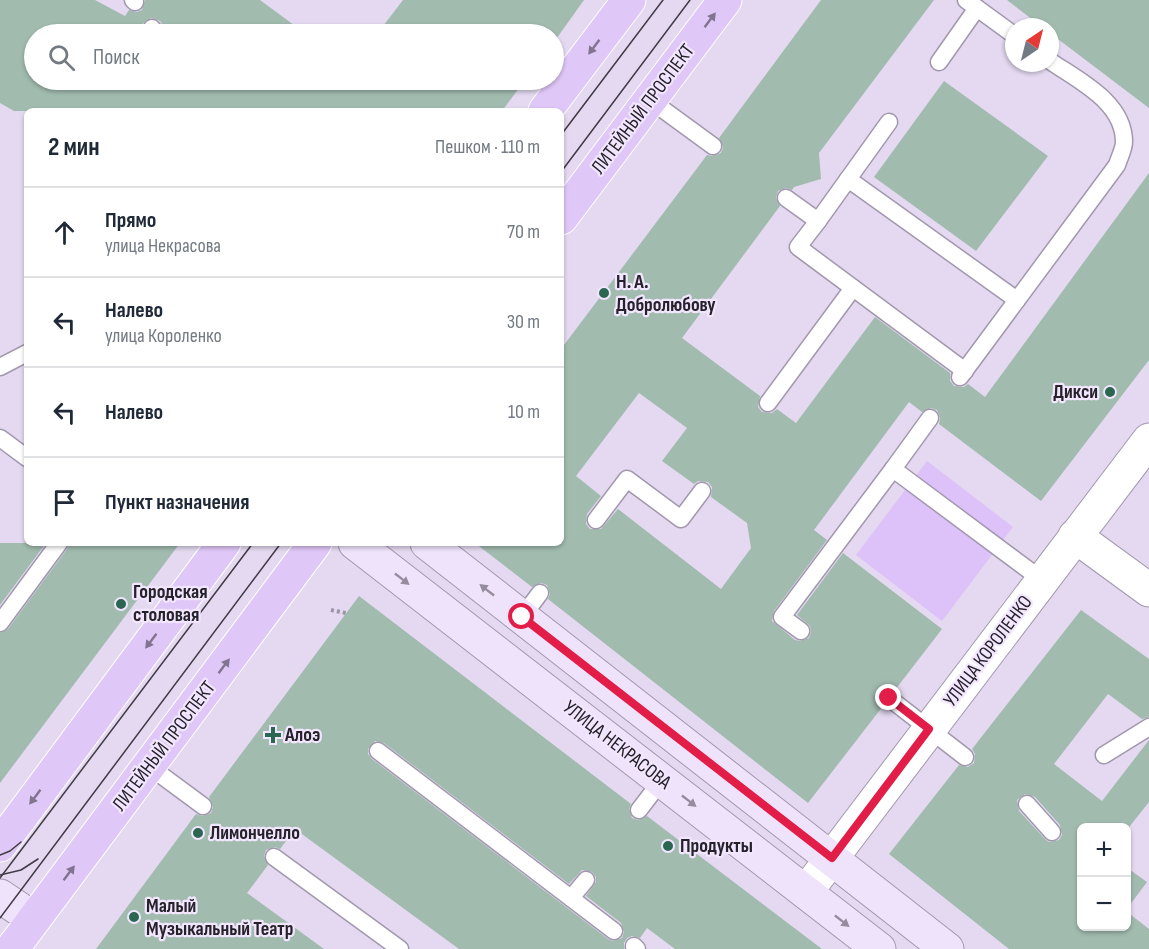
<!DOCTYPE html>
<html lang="ru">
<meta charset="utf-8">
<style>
body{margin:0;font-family:"Sofia Sans Condensed",sans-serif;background:#f2f2f3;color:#1f2937}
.controls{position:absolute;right:18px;bottom:18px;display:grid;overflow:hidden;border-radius:9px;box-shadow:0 2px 4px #0004}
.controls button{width:54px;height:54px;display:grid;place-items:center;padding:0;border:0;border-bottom:2px solid #e0e1e3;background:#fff;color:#1f2937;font:30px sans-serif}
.compass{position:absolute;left:1005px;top:18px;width:54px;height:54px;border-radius:50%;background:#fff;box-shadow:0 2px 4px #0004;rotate:35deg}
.stop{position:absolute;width:18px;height:18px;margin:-14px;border:4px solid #e11d48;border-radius:50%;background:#fff}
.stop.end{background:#e11d48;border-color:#fff;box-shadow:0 2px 6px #0008}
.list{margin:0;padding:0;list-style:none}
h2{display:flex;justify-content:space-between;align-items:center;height:78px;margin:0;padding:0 24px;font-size:26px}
h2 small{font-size:20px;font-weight:400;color:#747a83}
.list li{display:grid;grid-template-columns:39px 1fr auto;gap:18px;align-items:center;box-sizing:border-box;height:90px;padding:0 24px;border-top:2px solid #e0e1e3}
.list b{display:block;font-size:22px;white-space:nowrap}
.list p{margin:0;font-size:20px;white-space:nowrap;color:#747a83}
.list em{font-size:20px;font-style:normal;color:#747a83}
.icon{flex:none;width:33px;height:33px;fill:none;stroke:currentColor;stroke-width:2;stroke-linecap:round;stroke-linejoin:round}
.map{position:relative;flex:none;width:1149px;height:949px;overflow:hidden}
.search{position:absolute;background:#fff;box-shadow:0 2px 4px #0004;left:24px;top:24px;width:540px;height:66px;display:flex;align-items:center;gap:15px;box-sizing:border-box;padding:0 21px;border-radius:33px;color:#747a83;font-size:22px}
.panel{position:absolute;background:#fff;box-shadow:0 2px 4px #0004;left:24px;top:108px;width:540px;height:438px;border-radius:9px}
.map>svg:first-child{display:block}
</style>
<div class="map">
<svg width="1149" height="949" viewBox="0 0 1149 949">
<rect width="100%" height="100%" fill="#e4d9f0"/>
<polygon fill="#ddc2f9" points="927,461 1013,527 942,621 856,555"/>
<g fill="#a1bbaf" fill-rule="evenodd">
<polygon points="0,0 95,0 125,16 129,10 137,12 142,10 145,0 260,0 306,34 167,34 165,28 160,21 151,18 142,24 144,34 34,34 34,80 525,80 502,111 14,111 0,103"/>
<polygon points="403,0 584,0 554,42 554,34 377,34"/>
<path d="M821 0H934L819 153 821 179 794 187 792 190 786 188 778 191 776 198 780 206 682 338 760 396 758 407 762 412 772 413 777 409 796 423 875 317 950 373V381L954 386 964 387 968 384 985 397 1149 173V360L1041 501 939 424 940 418 937 410 931 408 922 412 909 402 814 530 827 540 774 611 772 621 795 640 800 641 809 638 811 632 810 626 797 615 843 553 942 629 895 690 886 688 880 692 879 701 883 706 808 803 548 599 550 594 547 585 541 583 532 587 475 543H561V349L707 155 712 156 721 153 723 147 719 138ZM639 393 687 428 662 461 694 484 698 481 708 482 712 487 711 497 747 523 751 548 721 589 618 509 601 529H590L586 524 587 514 601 496 576 476Z"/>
<polygon points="1007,0 1149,0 1149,108 1050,33 1050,27 1042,27"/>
<polygon points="944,81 1048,156 976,251 874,177"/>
<polygon points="0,543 46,543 0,605"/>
<polygon points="69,543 180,543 0,783 0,633 8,629 67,549"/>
<path d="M359 596 631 804 629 809 632 818 638 820 647 816 822 949H675L647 928 640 938 632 936 627 938 624 943V949H459L295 829 280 849 275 847 266 850 264 856 268 865 247 893 324 949H96L196 814 202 816 211 813 213 807 209 797ZM375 741 384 743 569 884 582 870 592 872 596 877V882L586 896 621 923 624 932 622 938 613 941 608 939 372 759 368 754V749Z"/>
<path d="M1081 610 1149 659V717L1142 719 1108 694 1054 764 1102 801 1149 740V802L1126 831V828H1082V927H1126V911L1149 929V949H1009L889 854 959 765 968 767 974 763 975 754 972 749ZM1025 794 1035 797 1060 825 1062 835 1059 840 1049 842 1045 839 1019 811 1017 800Z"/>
<polygon points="1126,867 1147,882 1126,910"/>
</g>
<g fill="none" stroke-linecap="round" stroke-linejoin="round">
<defs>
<g id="lane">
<polyline points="133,0 135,2"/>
<polyline points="966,0 1014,35"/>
<polyline points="152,28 157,34"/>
<polyline points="939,62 977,8"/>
<polyline points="650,100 713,146"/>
<polyline points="848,179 1017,300"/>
<polyline points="786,198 818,221 889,122"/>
<polyline points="818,221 798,247 965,371"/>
<polyline points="0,367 27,353"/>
<path d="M960 377 1117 165C1119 158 1124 149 1124 142 1124 102 1079 81 1050 61"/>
<polyline points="768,403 853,288"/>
<polyline points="0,438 27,458"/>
<polyline points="893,469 930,418"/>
<polyline points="596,520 627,479 681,519 702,491"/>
<polyline points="522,617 540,593"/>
<polyline points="0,623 59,543"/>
<polyline points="801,631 782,617 893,469 1042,580"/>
<polyline points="889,698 965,757"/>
<polyline points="378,751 614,931"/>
<polyline points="1104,755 1149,727"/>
<polyline points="149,766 203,806"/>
<polyline points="1027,804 1052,832"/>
<polyline points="639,810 662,780"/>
<polyline points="274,857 400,949"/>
<polyline points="571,898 586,880"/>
<polyline points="634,946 637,949"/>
</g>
<g id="street">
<polyline points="1075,536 1149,590"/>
<polyline points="806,892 1149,440"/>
</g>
<g id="secondary">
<polyline points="355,543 879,949"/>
<polyline points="427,543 947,949"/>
<polyline points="0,896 34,919"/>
</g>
<g id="primary">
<polyline points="545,111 629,0"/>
<polyline points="561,218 725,0"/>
<polyline points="0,845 224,543"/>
<polyline points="12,949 315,543"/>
</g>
</defs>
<use href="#lane" stroke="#a298ae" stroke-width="19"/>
<use href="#street" stroke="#a298ae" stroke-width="35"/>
<use href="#secondary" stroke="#a298ae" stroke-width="35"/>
<use href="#primary" stroke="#fff" stroke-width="35"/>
<polyline stroke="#9c94a5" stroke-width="4" stroke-dasharray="3 3" stroke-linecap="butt" points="331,610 346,613"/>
<use href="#lane" stroke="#fff" stroke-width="16"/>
<use href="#street" stroke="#fff" stroke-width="33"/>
<use href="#secondary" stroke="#efe3fb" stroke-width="33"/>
<use href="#primary" stroke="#dfc7f7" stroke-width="33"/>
<g stroke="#403b45" stroke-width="1.5">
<polyline points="561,135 663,0"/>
<polyline points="561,172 690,0"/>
<polyline points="0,855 10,851 21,842"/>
<polyline points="0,875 21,870 38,859"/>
<polyline points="0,878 253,543"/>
<polyline points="0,918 281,543"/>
</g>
</g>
<defs><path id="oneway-solid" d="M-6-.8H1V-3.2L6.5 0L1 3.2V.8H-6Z" transform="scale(1.5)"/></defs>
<g fill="#827490">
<use href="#oneway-solid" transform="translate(710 20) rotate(-53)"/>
<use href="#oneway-solid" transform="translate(594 47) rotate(127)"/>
<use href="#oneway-solid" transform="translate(151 641) rotate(127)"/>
<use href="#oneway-solid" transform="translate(224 666) rotate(-53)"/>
<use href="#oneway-solid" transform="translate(35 797) rotate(127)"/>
<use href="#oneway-solid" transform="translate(69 873) rotate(-53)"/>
</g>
<g fill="#958c9d">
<use href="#oneway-solid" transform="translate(402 579) rotate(38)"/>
<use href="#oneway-solid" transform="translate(487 590) rotate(-142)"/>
<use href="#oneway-solid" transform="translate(689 801) rotate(38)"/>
<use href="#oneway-solid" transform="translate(842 921) rotate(38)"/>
</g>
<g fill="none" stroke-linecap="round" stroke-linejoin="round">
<polyline stroke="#e11d48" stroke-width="8" points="522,617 832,858 929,729 889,698"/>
</g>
<g fill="#2b6651" stroke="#f2e6fe" stroke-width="2">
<circle cx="604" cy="293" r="6"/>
<circle cx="1110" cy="392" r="6"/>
<circle cx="121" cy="604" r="6"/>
<path d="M270 726h6v6h6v6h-6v6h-6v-6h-6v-6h6z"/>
<circle cx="198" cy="833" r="6"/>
<circle cx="668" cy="846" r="6"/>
<circle cx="134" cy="917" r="6"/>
</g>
<g text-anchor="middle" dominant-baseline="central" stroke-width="4.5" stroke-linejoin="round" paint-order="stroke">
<g font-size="20" fill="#26222a" stroke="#f2e6fe">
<text transform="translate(643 109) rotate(-53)">ЛИТЕЙНЫЙ ПРОСПЕКТ</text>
<text transform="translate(988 651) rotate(-53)">УЛИЦА КОРОЛЕНКО</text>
<text transform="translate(617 745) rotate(38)">УЛИЦА НЕКРАСОВА</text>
<text transform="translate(164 746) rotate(-53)">ЛИТЕЙНЫЙ ПРОСПЕКТ</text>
</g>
<g font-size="20" font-weight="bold" fill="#26222a" stroke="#f2e6fe" text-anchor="start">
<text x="616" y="282">Н. А.<tspan x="616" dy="23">Добролюбову</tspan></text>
<text x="1098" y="392" text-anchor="end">Дикси</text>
<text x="133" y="592">Городская<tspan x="133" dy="23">столовая</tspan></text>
<text x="285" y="735">Алоэ</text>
<text x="210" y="833">Лимончелло</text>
<text x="680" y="846">Продукты</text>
<text x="146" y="906">Малый<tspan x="146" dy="23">Музыкальный Театр</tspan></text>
</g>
</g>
</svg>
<div class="controls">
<button>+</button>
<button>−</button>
</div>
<svg class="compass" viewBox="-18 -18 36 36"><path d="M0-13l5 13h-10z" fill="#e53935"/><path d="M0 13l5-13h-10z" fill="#747a83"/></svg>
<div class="stop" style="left:522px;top:617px"></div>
<div class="stop end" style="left:889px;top:698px"></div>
<div class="search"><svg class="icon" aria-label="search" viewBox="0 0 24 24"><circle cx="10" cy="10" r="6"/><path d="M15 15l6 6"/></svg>Поиск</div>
<section class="panel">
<h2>2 мин<small>Пешком · 110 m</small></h2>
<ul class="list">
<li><svg class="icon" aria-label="ahead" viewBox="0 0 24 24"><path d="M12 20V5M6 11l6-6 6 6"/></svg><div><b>Прямо</b><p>улица Некрасова</p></div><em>70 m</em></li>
<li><svg class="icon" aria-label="left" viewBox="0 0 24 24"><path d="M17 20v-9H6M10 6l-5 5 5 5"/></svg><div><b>Налево</b><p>улица Короленко</p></div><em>30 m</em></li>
<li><svg class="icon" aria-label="left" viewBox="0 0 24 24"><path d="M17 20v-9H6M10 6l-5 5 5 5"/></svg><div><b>Налево</b></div><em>10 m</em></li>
<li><svg class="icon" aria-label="arrive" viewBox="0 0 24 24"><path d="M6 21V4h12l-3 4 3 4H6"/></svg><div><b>Пункт назначения</b></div></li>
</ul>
</section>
</div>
